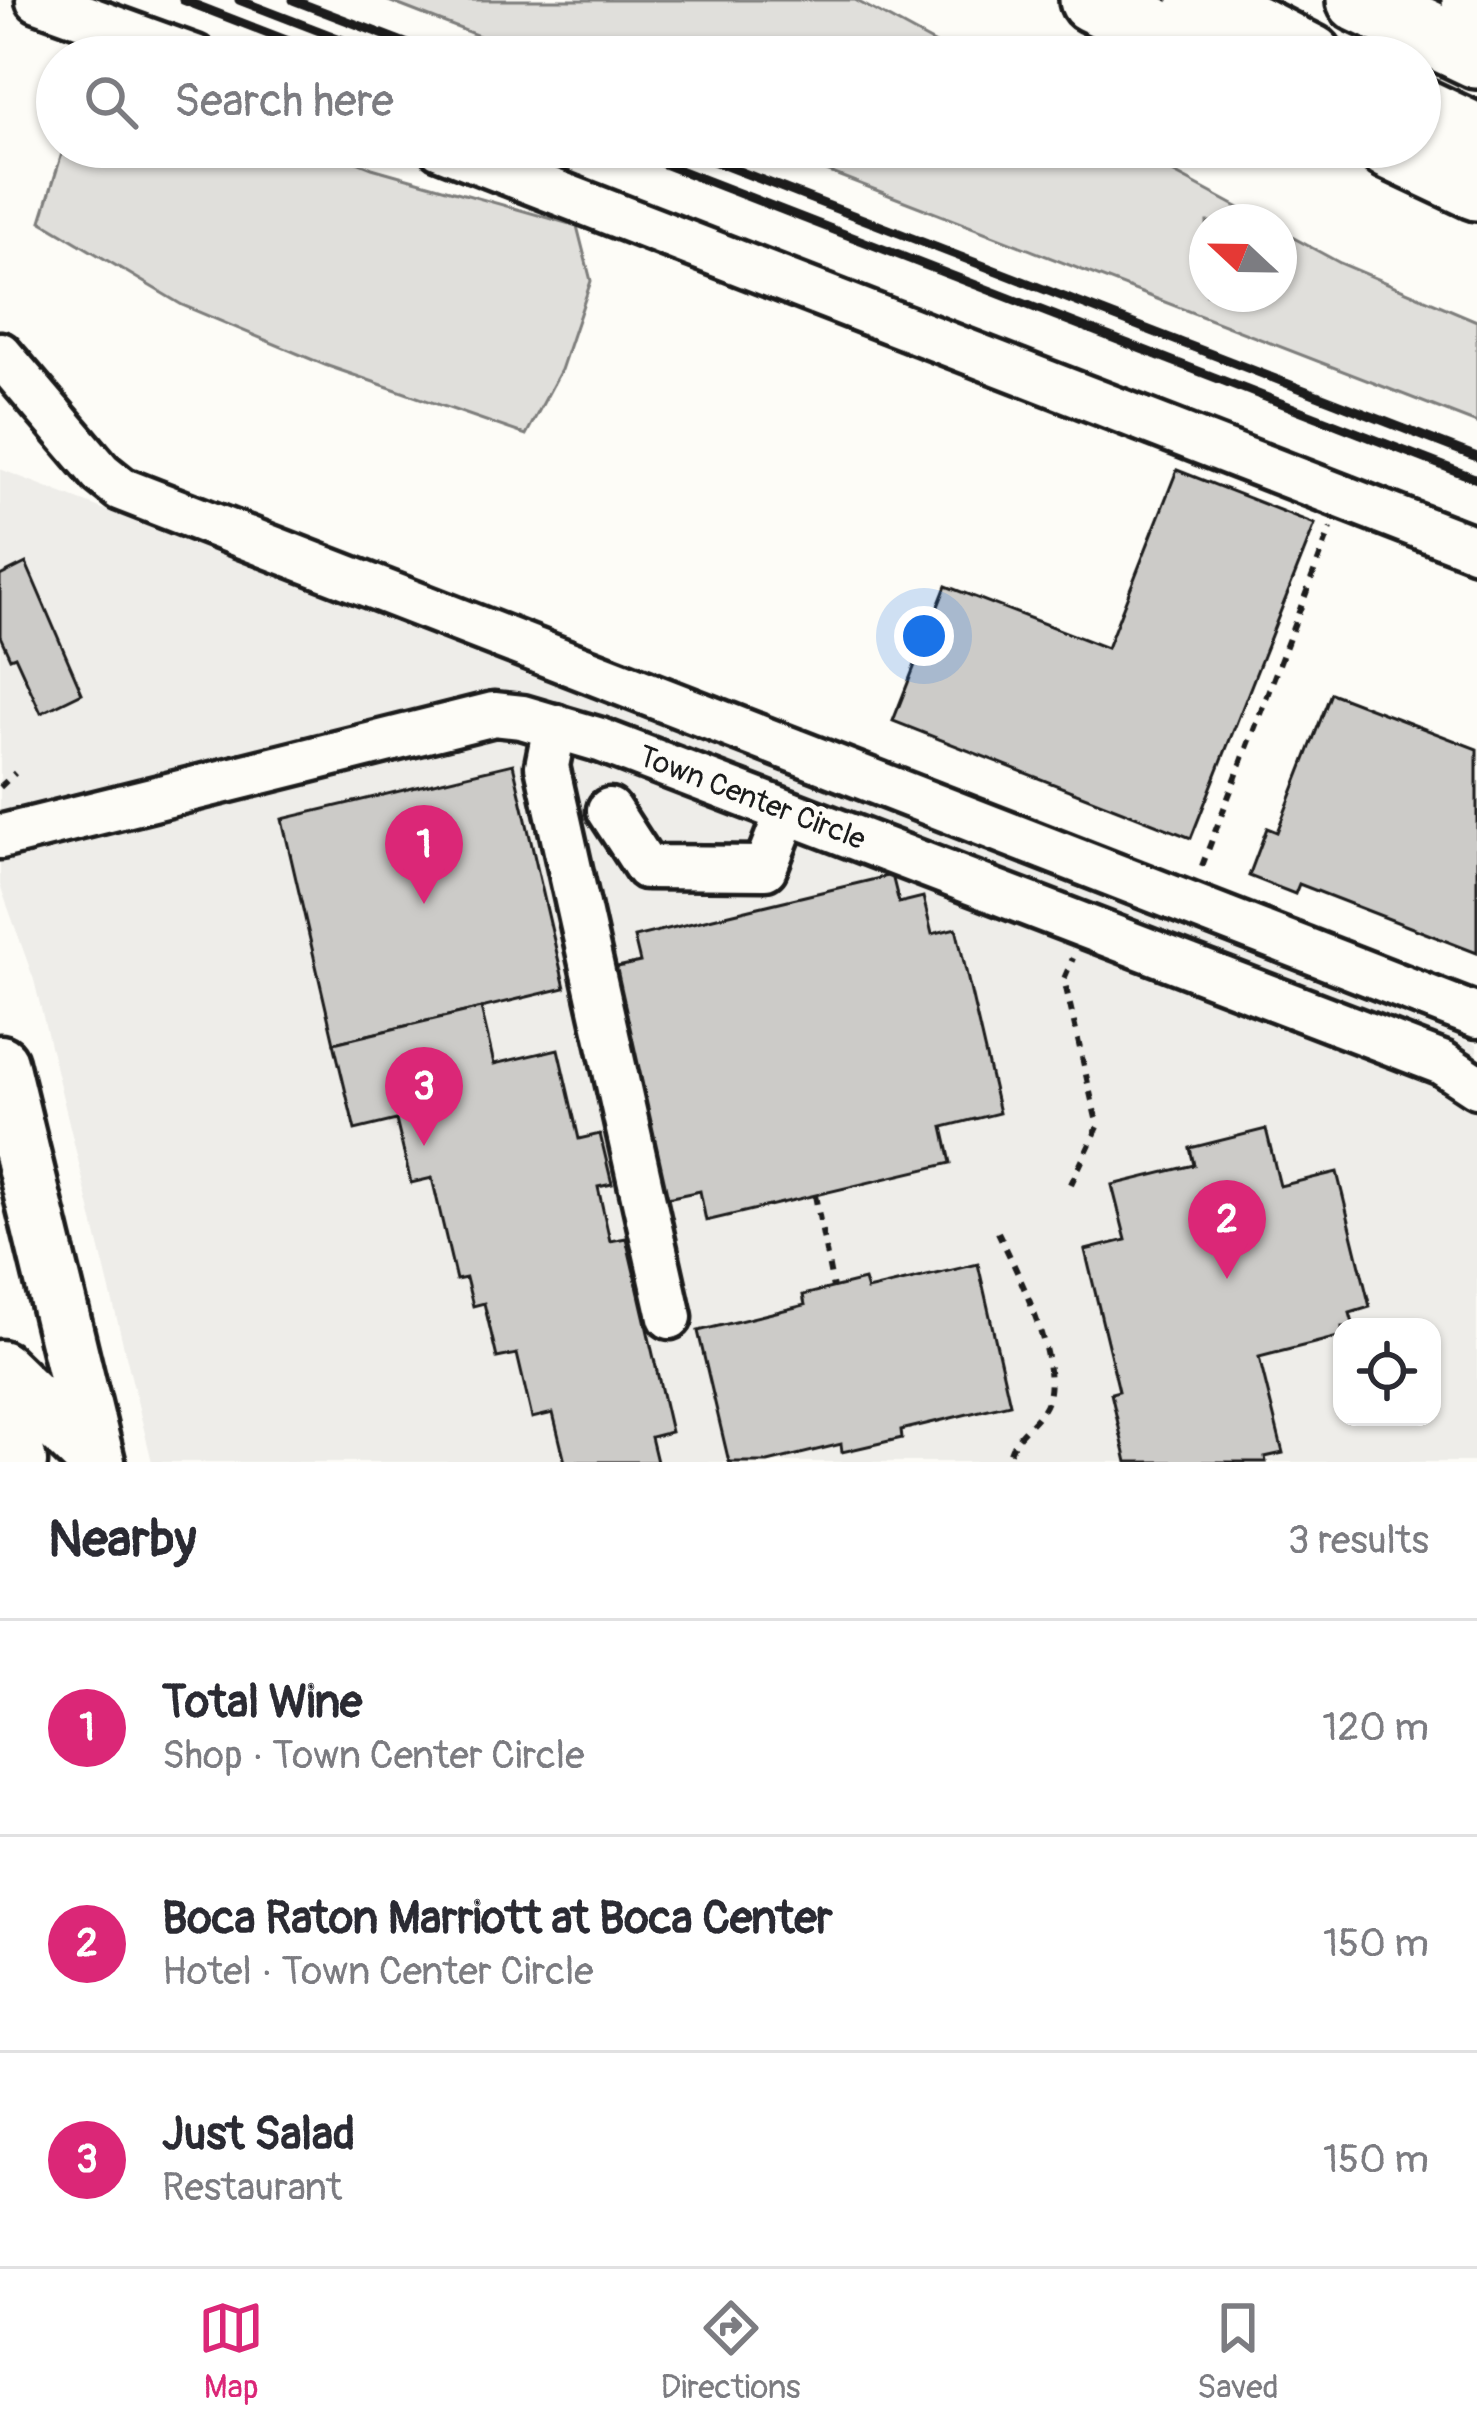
<!DOCTYPE html>
<meta charset="utf-8">
<style>
body{margin:0;font-family:Pangolin,sans-serif;background:#f2f2f3;color:#2b2b33}
.controls{position:absolute;right:36px;bottom:36px;display:grid;overflow:hidden;border-radius:24px;box-shadow:0 3px 9px #0004}
.controls button{width:108px;height:108px;display:grid;place-items:center;padding:0;border:0;border-bottom:3px solid #e1e1e2;background:#fff;color:#2b2b33;font:60px sans-serif}
.compass{position:absolute;left:1189px;top:204px;width:108px;height:108px;border-radius:50%;background:#fff;box-shadow:0 3px 9px #0004;rotate:292deg}
.you{position:absolute;left:924px;top:636px;width:42px;height:42px;margin:-30px;border:9px solid #fff;border-radius:50%;background:#1a73e8;box-shadow:0 0 0 18px #1a73e833}
.badge{display:grid;place-items:center;width:78px;height:78px;border-radius:50%;background:#db2777;color:#fff;font-size:39px;font-weight:700}
.pin{position:absolute;translate:-50% -99px;filter:drop-shadow(0 3px 6px #0008)}
.pin::after{content:'';position:absolute;top:63px;width:42px;height:36px;background:inherit;clip-path:polygon(0 0,100% 0,50% 100%)}
.list{margin:0;padding:0;list-style:none}
h2{display:flex;justify-content:space-between;align-items:center;height:156px;margin:0;padding:0 48px;font-size:51px}
h2 small{font-size:39px;font-weight:400;color:#7c7c81}
.list li{display:grid;grid-template-columns:78px 1fr auto;gap:36px;align-items:center;box-sizing:border-box;height:216px;padding:0 48px;border-top:3px solid #e1e1e2}
.list b{display:block;font-size:45px;white-space:nowrap}
.list p{margin:0;font-size:39px;white-space:nowrap;color:#7c7c81}
.list em{font-size:39px;font-style:normal;color:#7c7c81}
.icon{flex:none;width:66px;height:66px;fill:none;stroke:currentColor;stroke-width:2;stroke-linecap:round;stroke-linejoin:round}
.map{position:relative;flex:none;width:1477px;height:1462px;overflow:hidden}
.search{position:absolute;background:#fff;box-shadow:0 3px 9px #0004;left:36px;right:36px;top:36px;height:132px;display:flex;align-items:center;gap:30px;box-sizing:border-box;padding:0 42px;border-radius:66px;color:#7c7c81;font-size:45px}
.sheet{height:804px;background:#fff}
nav{display:flex;justify-content:space-around;align-items:center;box-sizing:border-box;height:168px;border-top:3px solid #e1e1e2;background:#fff;font-size:33px;color:#7c7c81}
nav a{display:grid;justify-items:center;gap:6px}
nav .on{color:#db2777}
.map>svg:first-child{display:block}
</style>
<div class="map">
<svg width="1477" height="1462" viewBox="0 0 1477 1462">
<rect width="100%" height="100%" fill="#fdfcf7"/>
<filter id="ink" filterUnits="userSpaceOnUse"><feTurbulence type="fractalNoise" baseFrequency=".00833" numOctaves="2"/><feDisplacementMap in="SourceGraphic" scale="24" xChannelSelector="R" yChannelSelector="G"/><feConvolveMatrix kernelMatrix="1 2 1 2 8 2 1 2 1" color-interpolation-filters="sRGB"/></filter>
<g filter="url(#ink)">
<path fill="#eeede9" fill-rule="evenodd" d="M0 469 1477 1044V1462H152L34 980 0 885ZM1342 1327H1432V1417H1342Z"/>
<g fill="#e0dfdb" stroke="#7e7e7c" stroke-width="3">
<polygon points="386,0 855,0 960,57 533,57"/>
<polygon points="64,147 321,147 372,168 577,226 591,281 561,370 526,435 325,365 182,305 41,221"/>
<polygon points="765,147 1126,147 1265,222 1207,222 1207,294 1279,294 1279,230 1340,263 1477,321 1477,423"/>
</g>
<g fill="#cccbc8" stroke="#1c1c1c" stroke-width="3">
<polygon points="1177,470 1315,524 1191,838 893,721 946,586 1107,648"/>
<polygon points="26,563 82,693 41,713 15,656 10,658 0,636 0,576"/>
<polygon points="1331,693 1477,749 1477,953 1299,884 1295,894 1249,876 1267,828 1277,832"/>
<polygon points="513,764 565,988 334,1043 282,819"/>
<polygon points="892,875 899,903 923,897 932,934 956,928 999,1113 943,1127 951,1163 706,1221 700,1191 667,1198 613,968 640,962 634,937"/>
<polygon points="481,1008 494,1064 558,1049 579,1139 600,1134 612,1184 598,1187 610,1241 626,1238 671,1432 651,1437 657,1462 565,1462 553,1413 532,1418 517,1354 497,1358 484,1303 473,1306 466,1278 456,1280 432,1178 411,1183 396,1120 355,1130 334,1043"/>
<polygon points="1266,1129 1280,1186 1337,1172 1370,1307 1350,1313 1354,1327 1342,1327 1342,1336 1259,1357 1283,1453 1265,1457 1266,1462 1127,1462 1111,1393 1119,1391 1085,1250 1126,1240 1112,1185 1194,1165 1190,1148"/>
<polygon points="978,1264 1010,1404 901,1430 902,1438 842,1452 841,1444 768,1462 729,1462 698,1331 805,1305 803,1295 864,1280 867,1290"/>
</g>
<g fill="none" stroke-linecap="round" stroke-linejoin="round">
<defs>
<g id="minor">
<polyline points="38,0 195,57"/>
<polyline points="440,147 1477,549"/>
<polyline points="0,354 101,473 121,489 1477,1016"/>
<polyline points="555,726 547,766 670,1317"/>
<polyline points="609,810 646,867 765,868 787,812"/>
<polyline points="0,837 494,714 522,717 600,740 1442,1063 1477,1086"/>
</g>
<g id="major">
<polyline points="0,1063 97,1462"/>
<polyline points="0,1368 96,1461"/>
<polyline points="0,1380 19,1462"/>
</g>
<g id="highway">
<polyline points="1092,0 1210,57"/>
<polyline points="1200,0 1311,57"/>
<polyline points="1359,0 1477,56"/>
<polyline points="1474,0 1477,1"/>
<polyline points="1420,110 1477,137"/>
<polyline points="1390,147 1477,188"/>
</g>
</defs>
<use href="#minor" stroke="#1c1c1c" stroke-width="51"/>
<use href="#major" stroke="#1c1c1c" stroke-width="63"/>
<use href="#highway" stroke="#1c1c1c" stroke-width="72"/>
<g stroke="#1c1c1c" stroke-width="6" stroke-dasharray="9 9" stroke-linecap="butt">
<polyline points="0,787 15,773"/>
<polyline points="1202,866 1331,528"/>
<polyline points="1071,1184 1098,1127 1064,979 1073,958"/>
<polyline points="815,1195 833,1288"/>
<path d="M998 1232C1016 1269 1068 1371 1043 1409 1029 1430 1012 1435 1008 1462"/>
</g>
<use href="#minor" stroke="#fdfcf7" stroke-width="42"/>
<use href="#major" stroke="#fdfcf7" stroke-width="54"/>
<use href="#highway" stroke="#fdfcf7" stroke-width="63"/>
<g stroke="#1c1c1c" stroke-width="9">
<polyline points="183,0 330,57"/>
<polyline points="239,0 387,57"/>
<polyline points="293,0 442,57"/>
<polyline points="620,147 1477,479"/>
<polyline points="677,147 1477,457"/>
</g>
</g>
</g>
<g text-anchor="middle" dominant-baseline="central" stroke-width="10" stroke-linejoin="round" paint-order="stroke">
<g font-size="30" fill="#1c1c1c" stroke="#fdfcf7">
<text transform="translate(752 798) rotate(21)">Town Center Circle</text>
</g>
</g>
</svg>
<div class="controls">
<button><svg class="icon" aria-label="locate" viewBox="0 0 24 24"><circle cx="12" cy="12" r="6"/><path d="M12 2v4M12 18v4M2 12h4M18 12h4"/></svg></button>
</div>
<svg class="compass" viewBox="-18 -18 36 36"><path d="M0-13l5 13h-10z" fill="#e53935"/><path d="M0 13l5-13h-10z" fill="#7c7c81"/></svg>
<div class="you"></div>
<div class="pin badge" style="left:424px;top:904px">1</div>
<div class="pin badge" style="left:1227px;top:1279px">2</div>
<div class="pin badge" style="left:424px;top:1146px">3</div>
<div class="search"><svg class="icon" aria-label="search" viewBox="0 0 24 24"><circle cx="10" cy="10" r="6"/><path d="M15 15l6 6"/></svg>Search here</div>
</div>
<section class="sheet">
<h2>Nearby<small>3 results</small></h2>
<ul class="list">
<li><span class="badge">1</span><div><b>Total Wine</b><p>Shop · Town Center Circle</p></div><em>120 m</em></li>
<li><span class="badge">2</span><div><b>Boca Raton Marriott at Boca Center</b><p>Hotel · Town Center Circle</p></div><em>150 m</em></li>
<li><span class="badge">3</span><div><b>Just Salad</b><p>Restaurant</p></div><em>150 m</em></li>
</ul>
</section>
<nav>
<a class="on"><svg class="icon" aria-label="map" viewBox="0 0 24 24"><path d="M3 6l6-2 6 2 6-2v14l-6 2-6-2-6 2zM9 4v14M15 6v14"/></svg>Map</a>
<a><svg class="icon" aria-label="directions" viewBox="0 0 24 24"><path d="M12 3l9 9-9 9-9-9zM9 14v-3h6M13 9l2 2-2 2"/></svg>Directions</a>
<a><svg class="icon" aria-label="saved" viewBox="0 0 24 24"><path d="M7 4h10v16l-5-4-5 4z"/></svg>Saved</a>
</nav>
